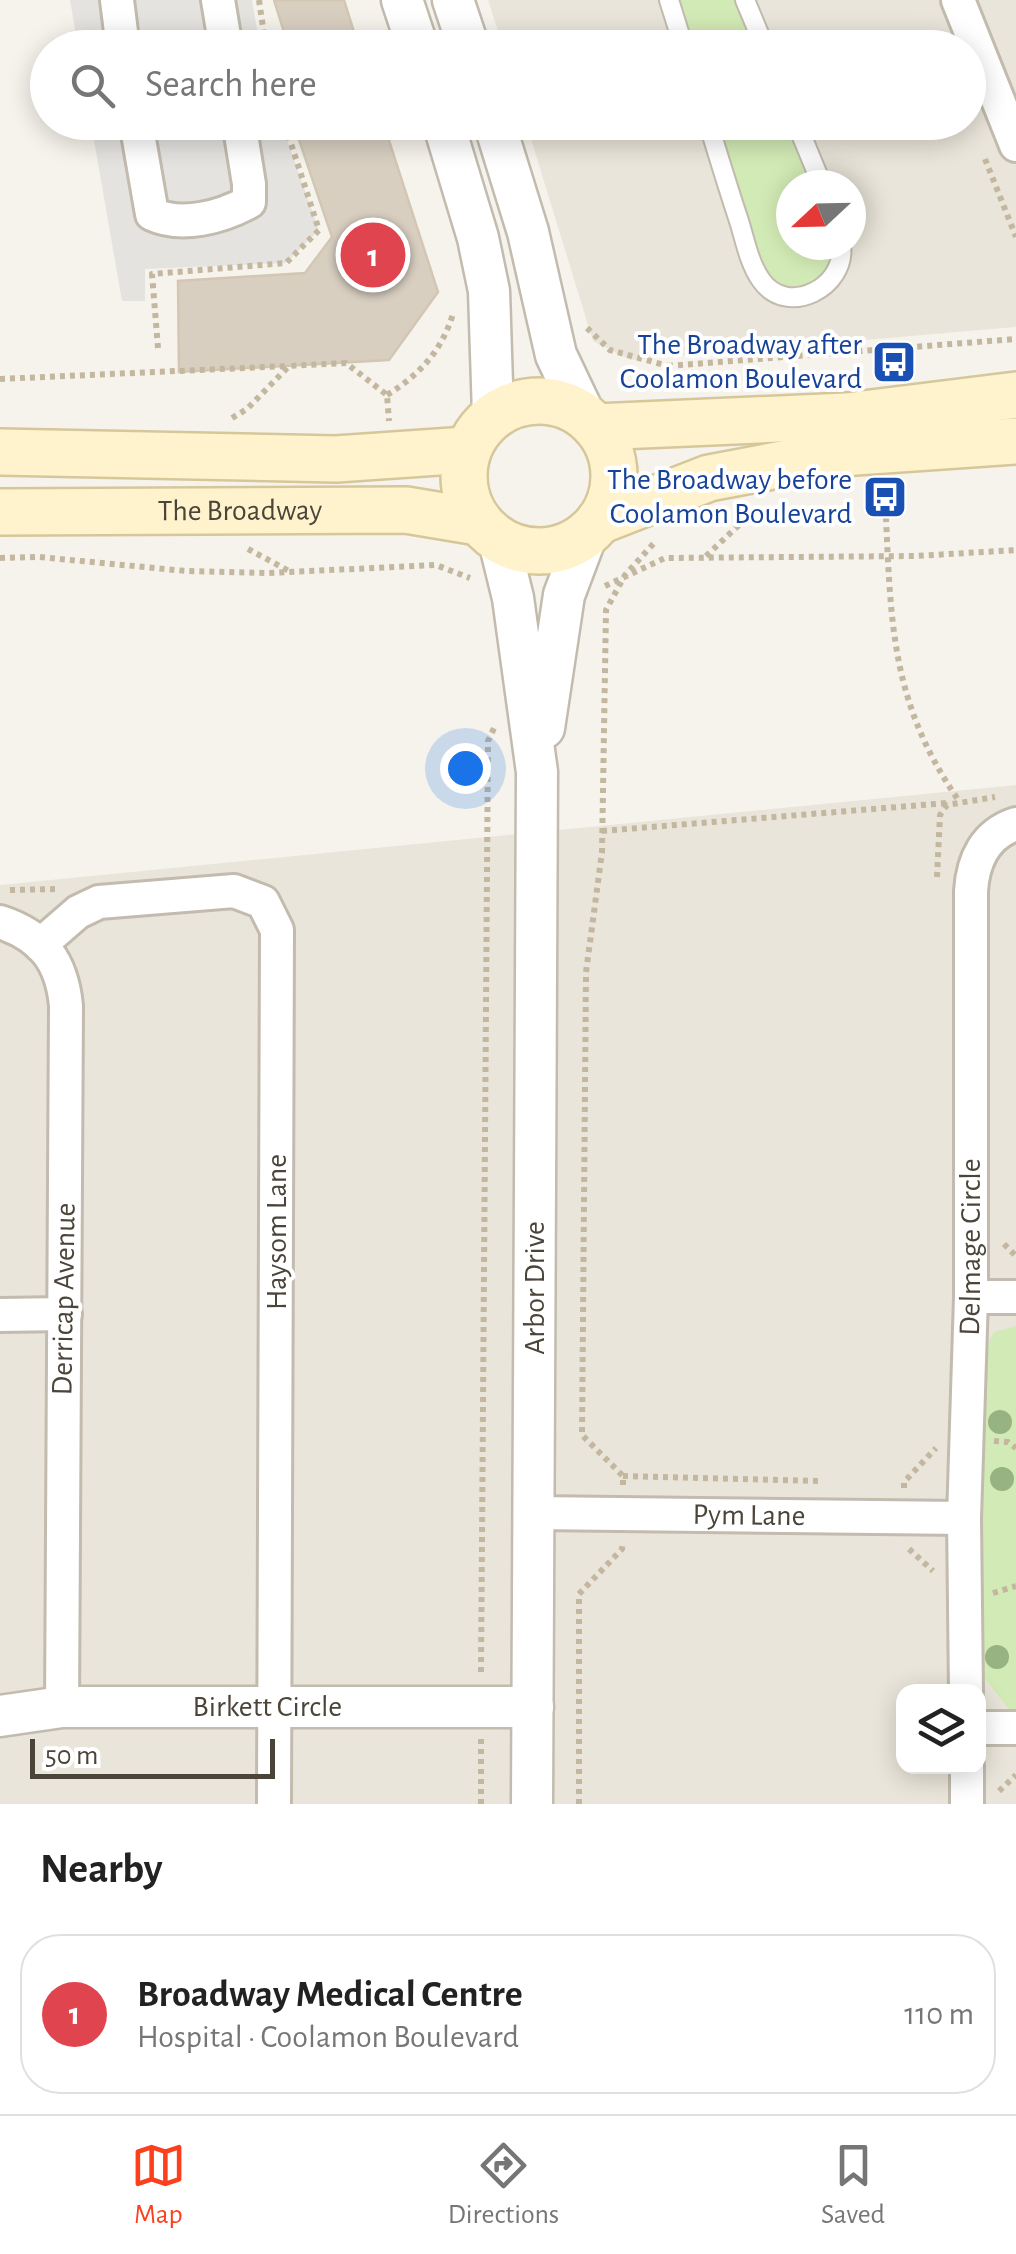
<!DOCTYPE html>
<meta charset="utf-8">
<style>
body{margin:0;font-family:"Alegreya Sans",sans-serif;background:#f2f2f2;color:#222}
.controls{position:absolute;right:30px;bottom:30px;display:grid;overflow:hidden;border-radius:20px;box-shadow:0 5px 25px #0003}
.controls button{width:90px;height:90px;display:grid;place-items:center;padding:0;border:0;border-bottom:2px solid #e0e0e0;background:#fff;color:#222;font:50px sans-serif}
.compass{position:absolute;left:776px;top:170px;width:90px;height:90px;border-radius:50%;background:#fff;box-shadow:0 5px 25px #0003;rotate:248deg}
.scale{position:absolute;left:30px;bottom:25px;width:245px;box-sizing:border-box;padding-left:10px;border:5px solid #4b4439;border-top:0;font-size:28px;line-height:35px;white-space:nowrap;color:#4b4439;-webkit-text-stroke:8px #fff;paint-order:stroke}
.you{position:absolute;left:465px;top:768px;width:35px;height:35px;margin:-25px;border:8px solid #fff;border-radius:50%;background:#1a73e8;box-shadow:0 0 0 15px #1a73e833}
.badge{display:grid;place-items:center;width:65px;height:65px;border-radius:50%;background:#fc3f1d;color:#fff;font-size:32px;font-weight:700}
.pin{position:absolute;translate:-50% -50%;border:5px solid #fff;box-shadow:0 2px 10px #0006}
.list{margin:0;padding:0;list-style:none}
h2{display:flex;justify-content:space-between;align-items:center;height:130px;margin:0;padding:0 40px;font-size:42px}
h2 small{font-size:32px;font-weight:400;color:#767676}
.list li{display:grid;grid-template-columns:65px 1fr auto;gap:30px;align-items:center;box-sizing:border-box;height:160px;margin:0 20px 20px;padding:0 20px;border:2px solid #e0e0e0;border-radius:40px}
.list b{display:block;font-size:38px;white-space:nowrap}
.list p{margin:0;font-size:32px;white-space:nowrap;color:#767676}
.list em{font-size:32px;font-style:normal;color:#767676}
.icon{flex:none;width:55px;height:55px;fill:none;stroke:currentColor;stroke-width:2;stroke-linecap:round;stroke-linejoin:round}
.map{position:relative;flex:none;width:1016px;height:1804px;overflow:hidden}
.search{position:absolute;background:#fff;box-shadow:0 5px 25px #0003;left:30px;right:30px;top:30px;height:110px;display:flex;align-items:center;gap:25px;box-sizing:border-box;padding:0 35px;border-radius:55px;color:#767676;font-size:38px}
.sheet{height:310px;background:#fff}
nav{display:flex;justify-content:space-around;align-items:center;box-sizing:border-box;height:140px;border-top:2px solid #e0e0e0;background:#fff;font-size:28px;color:#767676}
nav a{display:grid;justify-items:center;gap:5px}
nav .on{color:#fc3f1d}
.map>svg:first-child{display:block}
</style>
<div class="map">
<svg width="1016" height="1804" viewBox="0 0 1016 1804">
<rect width="100%" height="100%" fill="#f6f3ec"/>
<g fill="#eae5da" fill-rule="evenodd">
<path d="M488 0H1016V327L630 360 593 341 526 123 968 122V48L503 47ZM791 185H851V245H791Z"/>
<path d="M1016 785V1804H0V885ZM904 1692H978V1766H904Z"/>
</g>
<g fill="#d2eab5">
<polygon points="669,0 746,0 765,47 684,47"/>
<polygon points="708,123 796,123 822,185 791,185 791,245 841,245 843,256 807,296 762,282"/>
<polygon points="1016,1326 1016,1711 1008,1708 983,1676 974,1370 994,1332"/>
</g>
<g fill="#e5e3e0">
<polygon points="70,0 252,0 260,47 78,47"/>
<polygon points="91,123 281,123 319,230 286,263 145,269 145,301 122,301"/>
</g>
<g fill="#d8cfc1" stroke="#d3c7b4" stroke-width="2.5">
<polygon points="274,0 344,0 359,48 289,48"/>
<polygon points="293,122 383,122 438,292 389,360 179,372 178,281 305,273 332,237"/>
</g>
<g fill="none" stroke-linecap="round" stroke-linejoin="round">
<defs>
<g id="service">
<polyline points="669,0 684,48"/>
<polyline points="745,0 765,48"/>
<path d="M708 122C718 155 728 188 739 221 745 240 749 263 761 280 787 318 847 287 841 245"/>
<polyline points="796,122 822,185"/>
</g>
<g id="minor">
<polyline points="117,0 123,48"/>
<polyline points="218,0 226,48"/>
<polyline points="958,0 1016,145"/>
<path d="M136 122 152 214C182 228 221 217 249 202V184L239 122"/>
<path d="M0 922C43 936 62 962 66 1006L62 1707"/>
<polyline points="40,945 78,912 99,902 234,891 263,902 277,930 274,1804"/>
<polyline points="971,1297 1016,1297"/>
<polyline points="0,1315 65,1314"/>
<path id="s1" d="M534 1513 964 1518"/>
<path id="s2" d="M966 1692 964 1518 971 1297V891C973 860 985 834 1016 824"/>
<polyline points="978,1728 1016,1728"/>
<polyline points="967,1766 967,1804"/>
</g>
<g id="tertiary">
<polyline points="402,0 418,48"/>
<polyline points="453,0 469,48"/>
<polyline points="443,122 478,238 489,291 493,415"/>
<polyline points="494,122 528,232 556,355 585,416"/>
<polyline points="499,541 513,598 537,772 532,1804"/>
<polyline points="544,728 564,595 587,534"/>
<path id="s3" d="M0 1716 62 1707H533"/>
</g>
<g id="secondary">
<circle cx="539" cy="476" r="75"/>
<polyline points="596,427 847,416 1016,395"/>
<polyline points="0,452 336,459 467,450"/>
<path id="s4" d="M0 512 406 510 478 522"/>
<polyline points="599,521 709,478 841,453 1016,441"/>
</g>
</defs>
<use href="#service" stroke="#c2bbae" stroke-width="22"/>
<use href="#minor" stroke="#c2bbae" stroke-width="38"/>
<use href="#tertiary" stroke="#c2bbae" stroke-width="45"/>
<use href="#secondary" stroke="#d6c79b" stroke-width="50"/>
<g stroke="#c4b79f" stroke-width="6" stroke-dasharray="5 5" stroke-linecap="butt">
<polyline points="259,0 266,48"/>
<polyline points="985,159 1016,237"/>
<polyline points="587,328 610,350 668,366 673,386"/>
<polyline points="158,348 152,274 286,263 319,230 284,122"/>
<polyline points="668,366 1016,339"/>
<polyline points="0,379 288,366"/>
<path d="M387 395C420 374 441 352 453 314"/>
<polyline points="232,418 247,409 289,366 346,363 387,395 389,421"/>
<path d="M885 497C891 616 888 699 959 801"/>
<polyline points="248,549 289,571"/>
<polyline points="706,556 755,510"/>
<polyline points="0,558 39,557 186,571 268,573 436,565 470,578"/>
<polyline points="605,586 665,558 916,556 1016,550"/>
<polyline points="602,831 947,803"/>
<polyline points="937,877 940,815 947,805 995,797"/>
<polyline points="10,890 58,889"/>
<polyline points="1004,1244 1016,1256"/>
<polyline points="994,1441 1008,1442 1016,1448"/>
<polyline points="623,1476 822,1481"/>
<polyline points="623,1485 623,1476 582,1435 586,972 602,852 606,610 625,575 655,542"/>
<polyline points="904,1488 904,1482 936,1448"/>
<polyline points="909,1549 933,1571"/>
<polyline points="993,1593 1016,1586"/>
<polyline points="481,1672 488,741 495,726"/>
<polyline points="999,1791 1016,1775"/>
<polyline points="481,1804 481,1739"/>
<polyline points="579,1804 579,1594 622,1549 623,1543"/>
</g>
<use href="#service" stroke="#fff" stroke-width="18"/>
<use href="#minor" stroke="#fff" stroke-width="32"/>
<use href="#tertiary" stroke="#fff" stroke-width="40"/>
<use href="#secondary" stroke="#fff3cd" stroke-width="45"/>
</g>
<g fill="#97b381">
<circle cx="1000" cy="1422" r="12"/>
<circle cx="1002" cy="1479" r="12"/>
<circle cx="997" cy="1657" r="12"/>
</g>
<defs>
<symbol id="bus-square" viewBox="-11 -11 22 22"><rect x="-9" y="-9" width="18" height="18" rx="4" fill="#1a4fb4" stroke="#fff"/><path d="M-5-6H5V4H4V6H2V4H-2V6H-4V4H-5ZM-3.5-4V0h7V-4ZM-3.5 1.2v1.5H-2V1.2ZM2 1.2v1.5H3.5V1.2Z" fill="#fff"/></symbol>
</defs>
<g fill-rule="evenodd">
<use href="#bus-square" x="869" y="337" width="50" height="50"/>
<use href="#bus-square" x="860" y="472" width="50" height="50"/>
</g>
<g text-anchor="middle" dominant-baseline="central" stroke-width="8" stroke-linejoin="round" paint-order="stroke">
<g font-size="30" fill="#164399" stroke="#fff" text-anchor="end">
<text x="862" y="345">The Broadway after<tspan x="862" dy="34">Coolamon Boulevard</tspan></text>
<text x="852" y="480">The Broadway before<tspan x="852" dy="34">Coolamon Boulevard</tspan></text>
</g>
<g font-size="30" fill="#4b4439" stroke="#fff">
<text stroke="none"><textPath href="#s4" startOffset="240">The Broadway</textPath></text>
<text transform="translate(277 1232) rotate(-90)">Haysom Lane</text>
<text stroke="none"><textPath href="#s2" startOffset="445">Delmage Circle</textPath></text>
<text transform="translate(535 1288) rotate(-90)">Arbor Drive</text>
<text transform="translate(64 1299) rotate(-89)">Derricap Avenue</text>
<text stroke="none"><textPath href="#s1" startOffset="215">Pym Lane</textPath></text>
<text stroke="none"><textPath href="#s3" startOffset="268">Birkett Circle</textPath></text>
</g>
</g>
</svg>
<div class="controls">
<button><svg class="icon" aria-label="layers" viewBox="0 0 24 24"><path d="M12 4l9 5-9 5-9-5zM3 14l9 5 9-5"/></svg></button>
</div>
<svg class="compass" viewBox="-18 -18 36 36"><path d="M0-13l5 13h-10z" fill="#e53935"/><path d="M0 13l5-13h-10z" fill="#767676"/></svg>
<div class="scale">50 m</div>
<div class="you"></div>
<div class="pin badge" style="left:373px;top:255px;background:#e0444e">1</div>
<div class="search"><svg class="icon" aria-label="search" viewBox="0 0 24 24"><circle cx="10" cy="10" r="6"/><path d="M15 15l6 6"/></svg>Search here</div>
</div>
<section class="sheet">
<h2>Nearby<small></small></h2>
<ul class="list">
<li><span class="badge" style="background:#e0444e">1</span><div><b>Broadway Medical Centre</b><p>Hospital · Coolamon Boulevard</p></div><em>110 m</em></li>
</ul>
</section>
<nav>
<a class="on"><svg class="icon" aria-label="map" viewBox="0 0 24 24"><path d="M3 6l6-2 6 2 6-2v14l-6 2-6-2-6 2zM9 4v14M15 6v14"/></svg>Map</a>
<a><svg class="icon" aria-label="directions" viewBox="0 0 24 24"><path d="M12 3l9 9-9 9-9-9zM9 14v-3h6M13 9l2 2-2 2"/></svg>Directions</a>
<a><svg class="icon" aria-label="saved" viewBox="0 0 24 24"><path d="M7 4h10v16l-5-4-5 4z"/></svg>Saved</a>
</nav>
